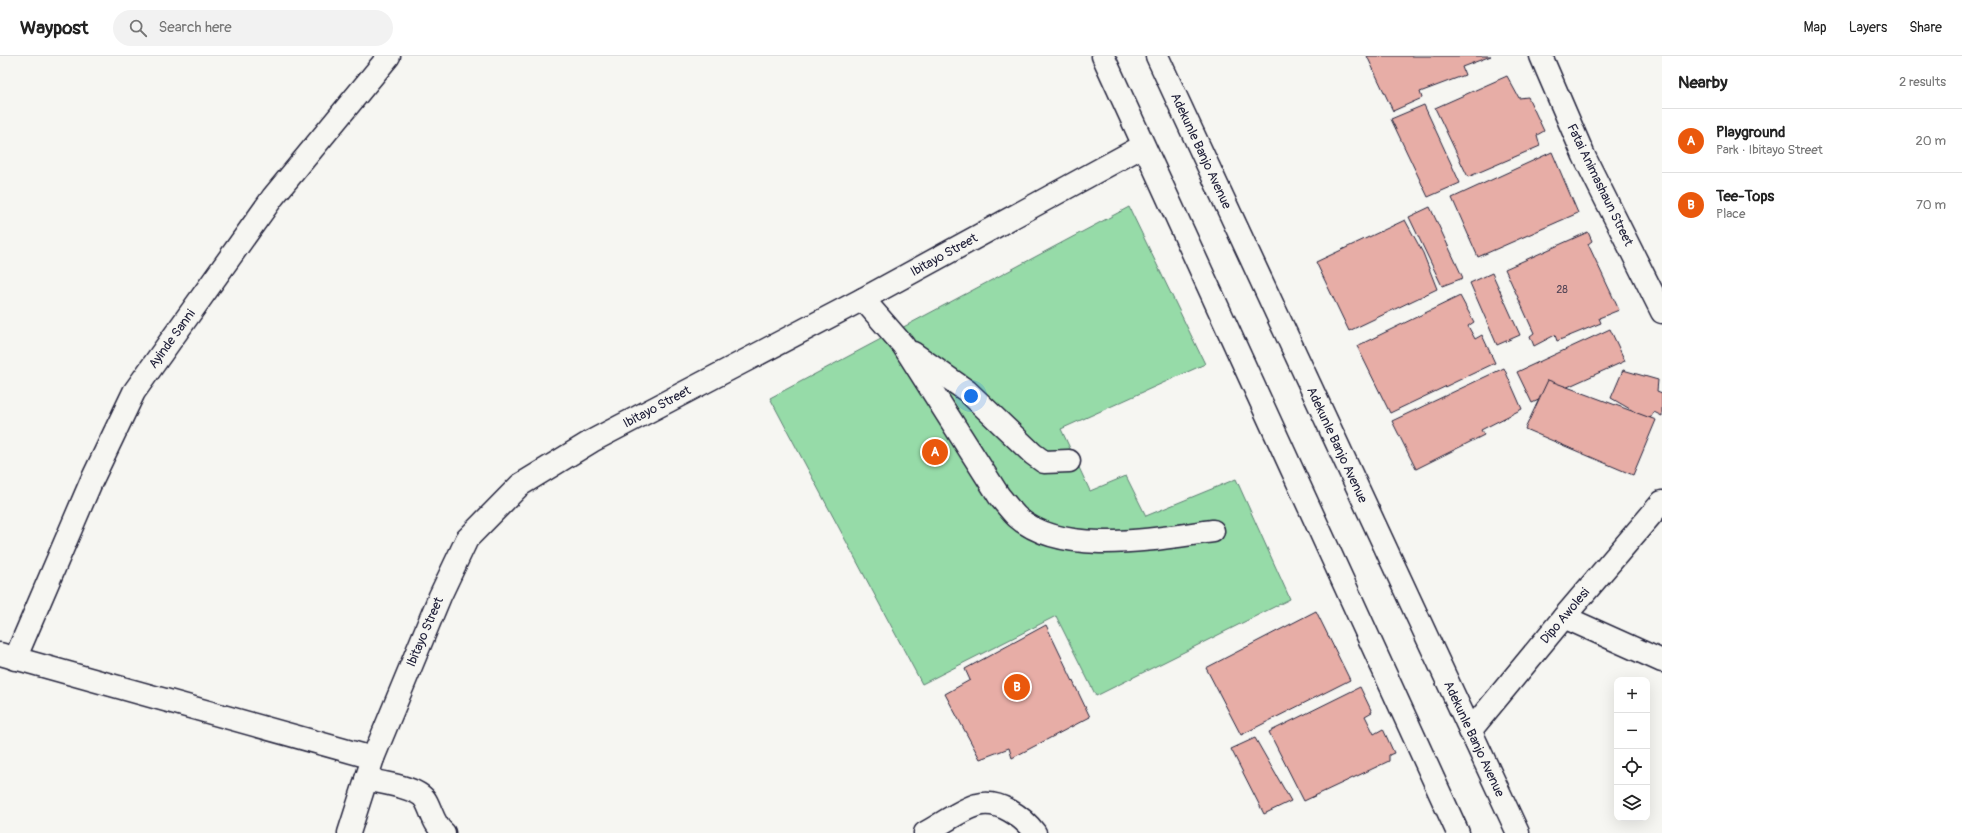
<!DOCTYPE html>
<meta charset="utf-8">
<style>
body{margin:0;font-family:Pangolin,sans-serif;background:#f2f2f2;color:#222}
.controls{position:absolute;right:12px;bottom:12px;display:grid;overflow:hidden;border-radius:8px;box-shadow:0 4px 16px #0002}
.controls button{width:36px;height:36px;display:grid;place-items:center;padding:0;border:0;border-bottom:1px solid #e0e0e0;background:#fff;color:#222;font:20px sans-serif}
.you{position:absolute;left:971px;top:340px;width:14px;height:14px;margin:-10px;border:3px solid #fff;border-radius:50%;background:#1a73e8;box-shadow:0 0 0 6px #1a73e833}
.badge{display:grid;place-items:center;width:26px;height:26px;border-radius:50%;background:#ea580c;color:#fff;font-size:13px;font-weight:700}
.pin{position:absolute;translate:-50% -50%;border:2px solid #fff;box-shadow:0 1px 4px #0006}
.list{margin:0;padding:0;list-style:none}
h2{display:flex;justify-content:space-between;align-items:center;height:52px;margin:0;padding:0 16px;font-size:17px}
h2 small{font-size:13px;font-weight:400;color:#767676}
.list li{display:grid;grid-template-columns:26px 1fr auto;gap:12px;align-items:center;box-sizing:border-box;height:64px;padding:0 16px;border-top:1px solid #e0e0e0}
.list b{display:block;font-size:15px;white-space:nowrap}
.list p{margin:0;font-size:13px;white-space:nowrap;color:#767676}
.list em{font-size:13px;font-style:normal;color:#767676}
.icon{flex:none;width:22px;height:22px;fill:none;stroke:currentColor;stroke-width:2;stroke-linecap:round;stroke-linejoin:round}
.map{position:relative;flex:none;width:1662px;height:777px;overflow:hidden}
header{display:flex;align-items:center;gap:24px;box-sizing:border-box;height:56px;padding:0 20px;background:#fff;border-bottom:1px solid #e0e0e0}
header strong{font-size:19px}
nav{display:flex;gap:22px;margin-inline-start:auto;font-size:14px}
.search{width:280px;height:36px;background:#f2f2f2;display:flex;align-items:center;gap:10px;box-sizing:border-box;padding:0 14px;border-radius:22px;color:#767676;font-size:15px}
main{display:flex}
aside{flex:1;background:#fff}
.map>svg:first-child{display:block}
</style>
<header>
<strong>Waypost</strong>
<div class="search"><svg class="icon" aria-label="search" viewBox="0 0 24 24"><circle cx="10" cy="10" r="6"/><path d="M15 15l6 6"/></svg>Search here</div>
<nav><a>Map</a><a>Layers</a><a>Share</a></nav>
</header>
<main>
<div class="map">
<svg width="1662" height="777" viewBox="0 0 1662 777">
<rect width="100%" height="100%" fill="#f6f6f2"/>
<filter id="ink" filterUnits="userSpaceOnUse"><feTurbulence type="fractalNoise" baseFrequency=".025" numOctaves="2"/><feDisplacementMap in="SourceGraphic" scale="8" xChannelSelector="R" yChannelSelector="G"/><feConvolveMatrix kernelMatrix="1 2 1 2 8 2 1 2 1" color-interpolation-filters="sRGB"/></filter>
<g filter="url(#ink)">
<polygon fill="#96dba8" stroke="#5c7e72" points="1129,151 1205,308 1061,373 1090,435 1126,420 1146,460 1236,423 1290,543 1096,640 1056,560 922,628 770,342"/>
<g fill="#e7ada6" stroke="#22223b">
<polygon points="1367,0 1491,0 1462,11 1465,19 1420,36 1422,42 1393,55"/>
<polygon points="1507,20 1519,42 1528,41 1544,75 1537,79 1540,90 1468,121 1435,52"/>
<polygon points="1424,49 1460,127 1428,141 1391,63"/>
<polygon points="1552,96 1578,157 1478,201 1452,142"/>
<polygon points="1430,151 1463,222 1442,230 1409,161"/>
<polygon points="1405,164 1423,197 1437,233 1349,275 1316,206"/>
<polygon points="1588,176 1592,185 1588,188 1619,254 1599,262 1601,267 1557,285 1555,279 1534,290 1530,280 1534,277 1505,213"/>
<polygon points="1492,217 1520,279 1497,289 1470,227"/>
<polygon points="1460,240 1474,266 1468,270 1475,283 1482,279 1495,307 1390,357 1357,290"/>
<polygon points="1610,273 1625,305 1532,347 1517,316"/>
<polygon points="1504,312 1522,353 1481,374 1484,379 1416,413 1392,365"/>
<polygon points="1623,314 1658,324 1657,335 1662,337 1662,360 1654,356 1649,364 1611,342"/>
<polygon points="1548,324 1656,364 1633,419 1525,373"/>
<polygon points="1316,555 1350,624 1241,679 1206,612"/>
<polygon points="1046,569 1090,661 1012,702 1009,692 980,703 945,638 970,624 965,613"/>
<polygon points="1360,631 1372,656 1365,660 1374,678 1383,673 1394,697 1389,699 1389,705 1304,745 1269,676"/>
<polygon points="1255,682 1291,745 1264,758 1231,693"/>
</g>
<g fill="none" stroke-linecap="round" stroke-linejoin="round">
<defs>
<g id="minor">
<polyline points="1103,0 1458,777"/>
<polyline points="1157,0 1518,777"/>
<polyline points="1541,0 1584,100 1662,256"/>
<path d="M863 243 903 289 999 440C1005 447 1011 455 1017 461 1063 502 1159 482 1213 475"/>
<polyline points="913,297 967,335 1033,398 1044,406 1069,405"/>
<polyline points="1564,561 1662,605"/>
<polyline points="0,598 373,702"/>
<polyline points="15,603 91,426 134,336 273,141 389,0"/>
<polyline points="1470,675 1564,561 1662,446"/>
<path d="M366 723C381 727 419 731 426 745 432 756 434 769 444 777"/>
<polyline points="349,777 373,702 440,540 467,483 520,429 592,385 863,243 1143,90"/>
<path d="M925 777C938 770 964 752 977 749 999 743 1023 761 1035 777"/>
</g>
</defs>
<use href="#minor" stroke="#22223b" stroke-width="25"/>
<use href="#minor" stroke="#f6f6f2" stroke-width="22"/>
</g>
</g>
<g text-anchor="middle" dominant-baseline="central" stroke-width="3" stroke-linejoin="round" paint-order="stroke">
<g font-size="11" fill="#534556">
<text x="1562" y="233">28</text>
</g>
<g font-size="13" fill="#22223b" stroke="#f6f6f2">
<text transform="translate(1201 95) rotate(65)">Adekunle Banjo Avenue</text>
<text transform="translate(1600 129) rotate(64)">Fatai Animashaun Street</text>
<text transform="translate(944 199) rotate(-29)">Ibitayo Street</text>
<text transform="translate(172 283) rotate(-54)">Ayinde Sanni</text>
<text transform="translate(657 351) rotate(-28)">Ibitayo Street</text>
<text transform="translate(1337 389) rotate(65)">Adekunle Banjo Avenue</text>
<text transform="translate(1565 560) rotate(-50)">Dipo Awolesi</text>
<text transform="translate(425 576) rotate(-67)">Ibitayo Street</text>
<text transform="translate(1474 683) rotate(65)">Adekunle Banjo Avenue</text>
</g>
</g>
</svg>
<div class="controls">
<button>+</button>
<button>−</button>
<button><svg class="icon" aria-label="locate" viewBox="0 0 24 24"><circle cx="12" cy="12" r="6"/><path d="M12 2v4M12 18v4M2 12h4M18 12h4"/></svg></button>
<button><svg class="icon" aria-label="layers" viewBox="0 0 24 24"><path d="M12 4l9 5-9 5-9-5zM3 14l9 5 9-5"/></svg></button>
</div>
<div class="you"></div>
<div class="pin badge" style="left:935px;top:396px">A</div>
<div class="pin badge" style="left:1017px;top:631px">B</div>
</div>
<aside>
<h2>Nearby<small>2 results</small></h2>
<ul class="list">
<li><span class="badge">A</span><div><b>Playground</b><p>Park · Ibitayo Street</p></div><em>20 m</em></li>
<li><span class="badge">B</span><div><b>Tee-Tops</b><p>Place</p></div><em>70 m</em></li>
</ul>
</aside>
</main>
